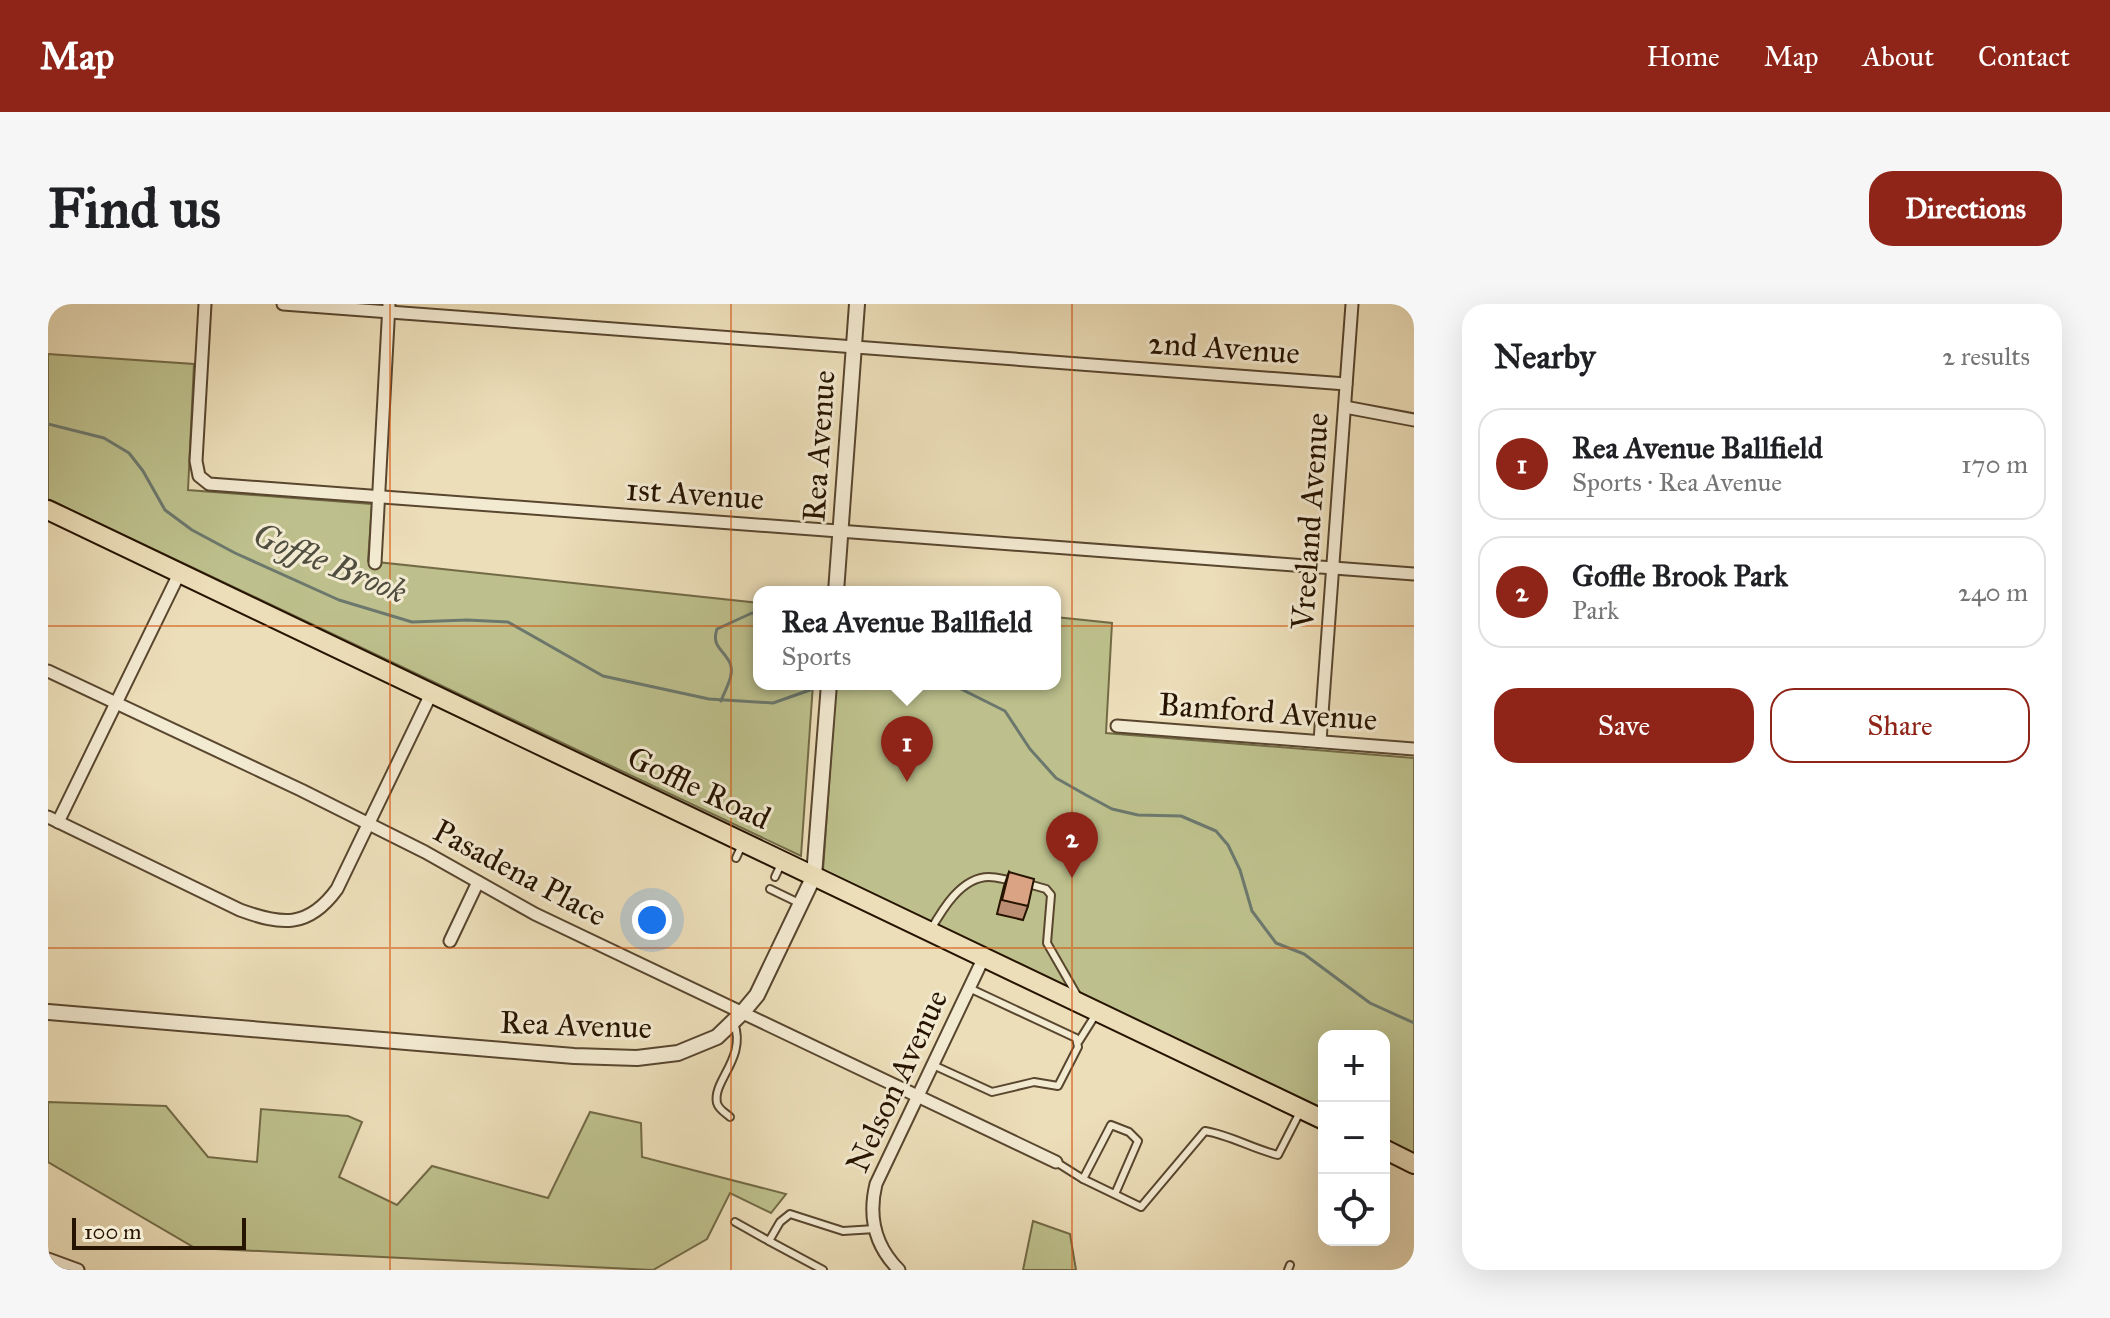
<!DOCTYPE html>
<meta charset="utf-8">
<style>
body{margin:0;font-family:"IM FELL Great Primer",serif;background:#f6f6f6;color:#202124}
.controls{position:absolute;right:24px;bottom:24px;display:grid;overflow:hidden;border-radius:16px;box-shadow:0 8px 32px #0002}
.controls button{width:72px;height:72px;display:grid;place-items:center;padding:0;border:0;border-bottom:2px solid #e0e0e0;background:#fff;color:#202124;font:40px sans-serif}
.scale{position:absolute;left:24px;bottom:20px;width:174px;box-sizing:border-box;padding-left:8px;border:4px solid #261300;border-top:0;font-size:22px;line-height:28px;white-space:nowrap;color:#261300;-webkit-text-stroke:6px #f3ead2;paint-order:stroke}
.you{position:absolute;left:604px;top:616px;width:28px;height:28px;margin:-20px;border:6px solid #fff;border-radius:50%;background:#1a73e8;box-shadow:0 0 0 12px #1a73e833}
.badge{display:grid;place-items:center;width:52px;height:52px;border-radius:50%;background:#8f2418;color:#fff;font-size:26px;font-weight:700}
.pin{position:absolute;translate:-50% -66px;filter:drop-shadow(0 2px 4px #0008)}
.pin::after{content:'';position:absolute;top:42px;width:28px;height:24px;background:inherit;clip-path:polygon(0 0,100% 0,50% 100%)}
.popup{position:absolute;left:705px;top:282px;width:308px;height:104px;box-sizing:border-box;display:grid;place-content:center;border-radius:16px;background:#fff;filter:drop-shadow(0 2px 6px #0005);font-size:26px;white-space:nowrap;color:#757577}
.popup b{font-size:30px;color:#202124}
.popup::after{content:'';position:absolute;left:50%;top:100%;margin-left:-16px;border:16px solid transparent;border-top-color:#fff}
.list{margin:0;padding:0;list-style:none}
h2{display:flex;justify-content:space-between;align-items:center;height:104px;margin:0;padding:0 32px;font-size:34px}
h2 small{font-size:26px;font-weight:400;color:#757577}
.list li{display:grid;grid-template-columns:52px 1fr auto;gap:24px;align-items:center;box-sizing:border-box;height:112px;margin:0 16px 16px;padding:0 16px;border:2px solid #e0e0e0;border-radius:24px}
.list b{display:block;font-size:30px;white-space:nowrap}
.list p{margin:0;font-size:26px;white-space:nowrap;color:#757577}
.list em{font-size:26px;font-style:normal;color:#757577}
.actions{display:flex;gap:16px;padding:24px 32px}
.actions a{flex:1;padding:18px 0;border:2px solid #8f2418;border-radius:24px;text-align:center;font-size:28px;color:#8f2418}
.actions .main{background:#8f2418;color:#fff}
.icon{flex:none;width:44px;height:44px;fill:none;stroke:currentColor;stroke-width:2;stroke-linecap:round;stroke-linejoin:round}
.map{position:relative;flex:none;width:1366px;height:966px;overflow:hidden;border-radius:24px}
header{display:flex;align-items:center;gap:48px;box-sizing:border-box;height:112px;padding:0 40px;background:#8f2418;color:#fff}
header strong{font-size:38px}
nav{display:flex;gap:44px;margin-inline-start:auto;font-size:28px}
.intro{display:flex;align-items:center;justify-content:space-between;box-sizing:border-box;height:192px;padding:0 48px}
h1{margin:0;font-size:56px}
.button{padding:20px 36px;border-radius:24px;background:#8f2418;color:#fff;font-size:28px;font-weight:700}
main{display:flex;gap:48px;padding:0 48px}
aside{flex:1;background:#fff;border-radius:24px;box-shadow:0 8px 32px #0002}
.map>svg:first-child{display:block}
</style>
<header>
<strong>Map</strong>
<nav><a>Home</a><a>Map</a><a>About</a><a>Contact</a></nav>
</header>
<div class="intro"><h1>Find us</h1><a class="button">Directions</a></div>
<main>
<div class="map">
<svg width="1366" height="966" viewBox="0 0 1366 966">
<rect width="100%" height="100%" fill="#ecdeb9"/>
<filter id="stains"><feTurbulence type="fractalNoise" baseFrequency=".0025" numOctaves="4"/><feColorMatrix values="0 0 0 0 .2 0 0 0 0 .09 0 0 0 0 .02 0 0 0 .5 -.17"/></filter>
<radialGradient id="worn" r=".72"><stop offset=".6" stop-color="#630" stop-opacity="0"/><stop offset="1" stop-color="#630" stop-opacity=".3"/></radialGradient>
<g fill="#bdc08c" stroke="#726a46" stroke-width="2">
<polygon points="0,50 146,60 140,186 324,200 320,257 711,299 711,380 765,380 753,552 0,195"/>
<polygon points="1007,313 1064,319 1058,429 1366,454 1366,850 1336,836 1336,732 1276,732 1276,807 775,566 788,380 1007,380"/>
<polygon points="0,798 118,802 160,853 209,858 213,805 300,812 314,818 291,873 349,901 384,862 500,894 542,808 593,819 594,853 738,890 723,909 682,889 659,935 605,966 147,944 0,858"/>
<polygon points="985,917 1022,930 1028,966 975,966"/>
</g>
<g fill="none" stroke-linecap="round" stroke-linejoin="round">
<g stroke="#6c786d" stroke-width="3">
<polyline points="0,120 56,134 81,149 95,167 117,206 144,226 187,249 291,296 364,318 419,316 460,318 555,372 661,395 725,399 762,386"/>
<polyline points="903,380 957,407 982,445 1008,474 1038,491 1064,505 1090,511 1133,512 1168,527 1180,541 1192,566 1204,607 1228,639 1256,650 1322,699 1366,719"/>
<path d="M673 397C677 386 687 371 682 359 675 345 663 342 669 325L704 309 711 310"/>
</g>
<defs>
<g id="service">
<polyline points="688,554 694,541"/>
<polyline points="727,573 734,558"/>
<polyline points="977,579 998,585 1003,591 999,639 1030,693"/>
<polyline points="722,585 753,600"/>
<path d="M882 627C894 606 913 573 941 573 949 573 958 576 966 577"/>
<polyline points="1031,737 1048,710"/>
<polyline points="885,761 944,788 986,778 1010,782 1030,743 1028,734 921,684"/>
<path d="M682 813C678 809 671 806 669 799 664 777 699 754 686 719"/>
<polyline points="1008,858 1035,875"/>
<path d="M1067 890 1090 837 1081 828 1063 821 1035 875 1093 903 1157 827C1182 831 1205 845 1230 851L1252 808"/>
<polyline points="687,918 721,937"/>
<polyline points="775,966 721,937 732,918 742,910 795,927 827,925"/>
<polyline points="1240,966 1242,961"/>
</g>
<g id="minor">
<polyline points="157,0 148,157 151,172 161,180 1366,270"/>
<polyline points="235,0 1298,80"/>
<polyline points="1297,103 1366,116"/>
<polyline points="327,259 341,0"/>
<polyline points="0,367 253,486 377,548 487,610 1008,858"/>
<polyline points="1069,422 1366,445"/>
<polyline points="1272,437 1304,0"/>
<path d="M0 513 192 606C233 621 260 625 289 585L383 390"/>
<polyline points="10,518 131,270"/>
<polyline points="402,637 430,578"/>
<polyline points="0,955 30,966"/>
<path d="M851 966C827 942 820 913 828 880L936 653"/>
</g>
<g id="tertiary">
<polyline points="788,288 809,0"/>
<polyline points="0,708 526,752 589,754 630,749 669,733 694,709 709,691 766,572 781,380"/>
</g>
<g id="primary">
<polyline points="0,206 1276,816"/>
<polyline points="1336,845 1366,860"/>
</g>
</defs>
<use href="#service" stroke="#58462e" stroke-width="10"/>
<use href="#minor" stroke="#58462e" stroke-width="15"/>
<use href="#tertiary" stroke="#58462e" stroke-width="18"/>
<use href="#primary" stroke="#261300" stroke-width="22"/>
<use href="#service" stroke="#f3ead2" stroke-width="6"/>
<use href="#minor" stroke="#f3ead2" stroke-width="11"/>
<use href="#tertiary" stroke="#f3ead2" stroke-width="14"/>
<use href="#primary" stroke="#ecdeb9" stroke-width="18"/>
</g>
<polygon fill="#bb8d72" stroke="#261300" stroke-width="2" points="961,568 980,602 975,616 949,610 956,582"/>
<polygon fill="#daa484" stroke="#261300" stroke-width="2" points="961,568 986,575 980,602 954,596"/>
<path fill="none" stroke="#d5520b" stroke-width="2" stroke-opacity="0.55" d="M342 0V966M683 0V966M1024 0V966M0 322H1366M0 644H1366"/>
<g text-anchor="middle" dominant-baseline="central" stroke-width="6" stroke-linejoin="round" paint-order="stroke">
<g font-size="32" fill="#261300" stroke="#f3ead2">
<text transform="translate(1176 44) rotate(4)">2nd Avenue</text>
<text transform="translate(771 142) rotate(-86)">Rea Avenue</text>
<text transform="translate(647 190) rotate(4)">1st Avenue</text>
<text transform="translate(1262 217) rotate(-86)">Vreeland Avenue</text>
<text transform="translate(1220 408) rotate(4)">Bamford Avenue</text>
<text transform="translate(651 484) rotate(25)">Goffle Road</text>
<text transform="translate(472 569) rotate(28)">Pasadena Place</text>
<text transform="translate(528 721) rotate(2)">Rea Avenue</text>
<text transform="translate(849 777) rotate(-65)">Nelson Avenue</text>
</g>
<g font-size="34" font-style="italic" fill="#4f4e3f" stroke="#f3ead2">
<text transform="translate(282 259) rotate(22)">Goffle Brook</text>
</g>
</g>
<rect width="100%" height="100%" filter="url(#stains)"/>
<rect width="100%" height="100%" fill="url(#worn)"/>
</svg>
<div class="controls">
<button>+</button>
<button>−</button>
<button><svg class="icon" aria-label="locate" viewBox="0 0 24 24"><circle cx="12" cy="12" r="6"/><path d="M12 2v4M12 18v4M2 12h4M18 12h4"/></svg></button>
</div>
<div class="scale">100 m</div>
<div class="you"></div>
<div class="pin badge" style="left:859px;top:478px">1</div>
<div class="popup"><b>Rea Avenue Ballfield</b>Sports</div>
<div class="pin badge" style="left:1024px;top:574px">2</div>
</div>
<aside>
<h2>Nearby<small>2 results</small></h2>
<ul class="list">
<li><span class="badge">1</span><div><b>Rea Avenue Ballfield</b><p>Sports · Rea Avenue</p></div><em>170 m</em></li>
<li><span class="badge">2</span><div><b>Goffle Brook Park</b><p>Park</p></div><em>240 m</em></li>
</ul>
<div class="actions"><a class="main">Save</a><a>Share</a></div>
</aside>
</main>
